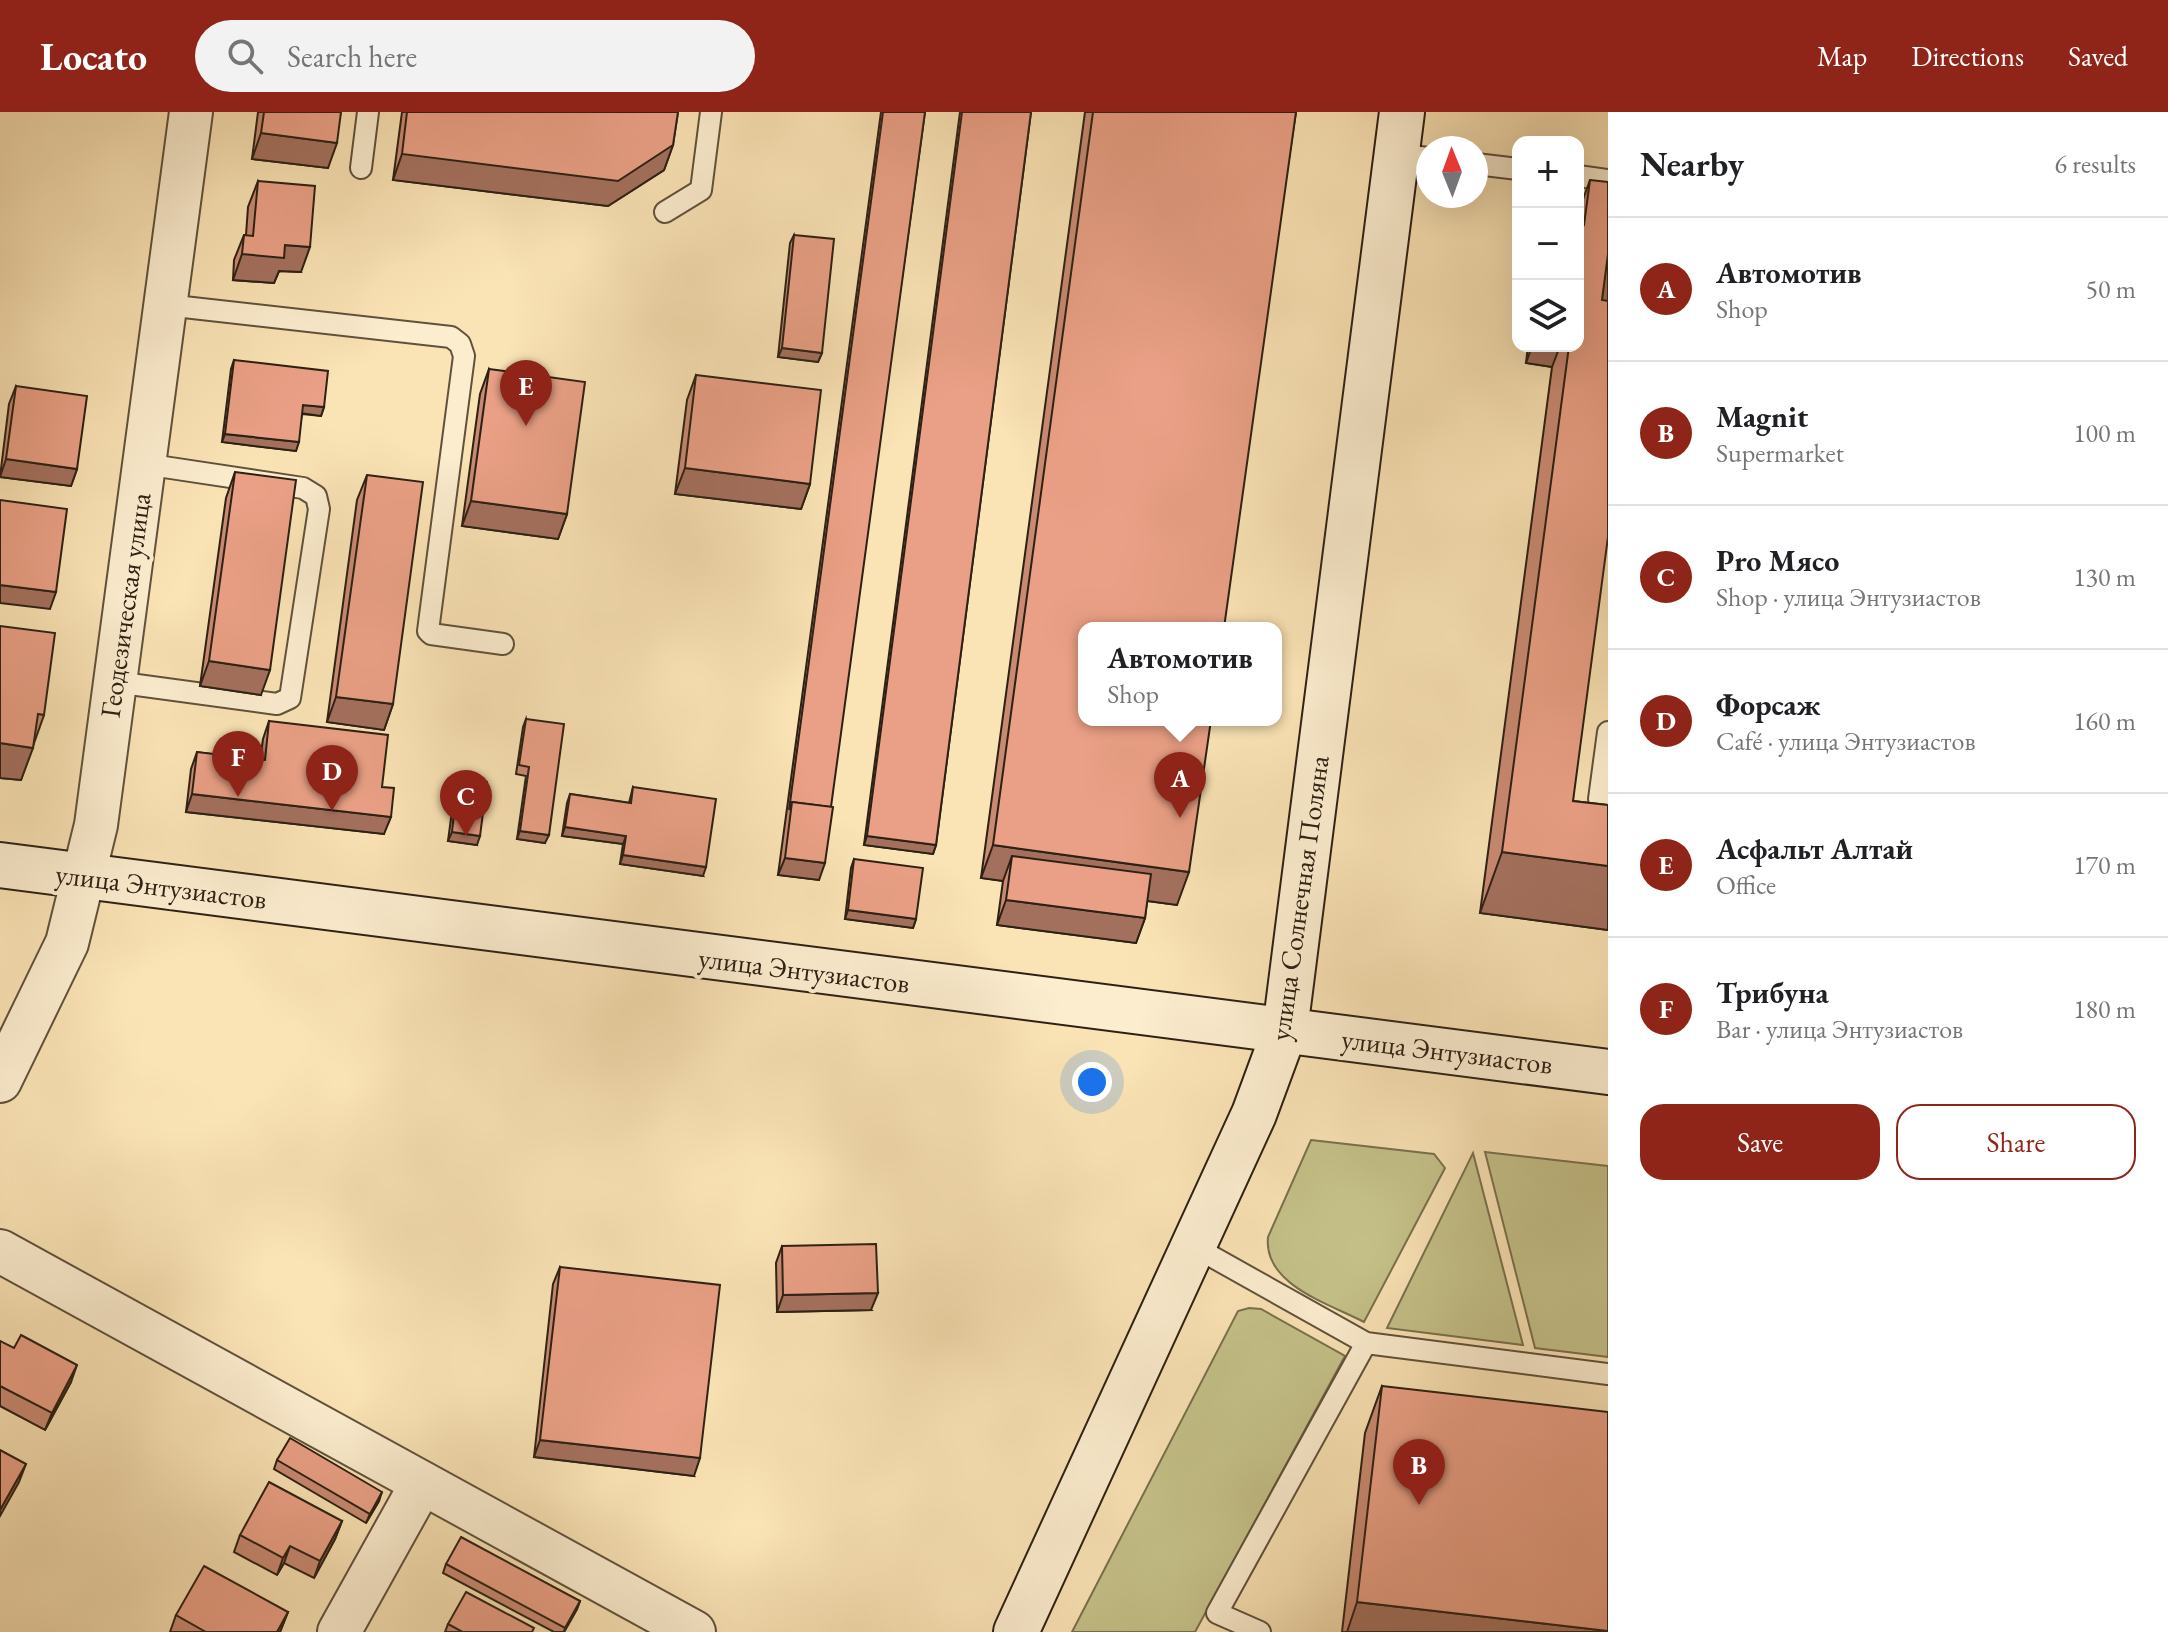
<!DOCTYPE html>
<meta charset="utf-8">
<style>
body{margin:0;font-family:"EB Garamond",serif;background:#f2f2f2;color:#202124}
.controls{position:absolute;right:24px;top:24px;display:grid;overflow:hidden;border-radius:16px;box-shadow:0 8px 32px #0002}
.controls button{width:72px;height:72px;display:grid;place-items:center;padding:0;border:0;border-bottom:2px solid #e0e0e0;background:#fff;color:#202124;font:40px sans-serif}
.compass{position:absolute;left:1416px;top:24px;width:72px;height:72px;border-radius:50%;background:#fff;box-shadow:0 8px 32px #0002;rotate:359deg}
.you{position:absolute;left:1092px;top:970px;width:28px;height:28px;margin:-20px;border:6px solid #fff;border-radius:50%;background:#1a73e8;box-shadow:0 0 0 12px #1a73e833}
.badge{display:grid;place-items:center;width:52px;height:52px;border-radius:50%;background:#8f2418;color:#fff;font-size:26px;font-weight:700}
.pin{position:absolute;translate:-50% -66px;filter:drop-shadow(0 2px 4px #0008)}
.pin::after{content:'';position:absolute;top:42px;width:28px;height:24px;background:inherit;clip-path:polygon(0 0,100% 0,50% 100%)}
.popup{position:absolute;left:1078px;top:510px;width:204px;height:104px;box-sizing:border-box;display:grid;place-content:center;border-radius:16px;background:#fff;filter:drop-shadow(0 2px 6px #0005);font-size:26px;white-space:nowrap;color:#757577}
.popup b{font-size:30px;color:#202124}
.popup::after{content:'';position:absolute;left:50%;top:100%;margin-left:-16px;border:16px solid transparent;border-top-color:#fff}
.list{margin:0;padding:0;list-style:none}
h2{display:flex;justify-content:space-between;align-items:center;height:104px;margin:0;padding:0 32px;font-size:34px}
h2 small{font-size:26px;font-weight:400;color:#757577}
.list li{display:grid;grid-template-columns:52px 1fr auto;gap:24px;align-items:center;box-sizing:border-box;height:144px;padding:0 32px;border-top:2px solid #e0e0e0}
.list b{display:block;font-size:30px;white-space:nowrap}
.list p{margin:0;font-size:26px;white-space:nowrap;color:#757577}
.list em{font-size:26px;font-style:normal;color:#757577}
.actions{display:flex;gap:16px;padding:24px 32px}
.actions a{flex:1;padding:18px 0;border:2px solid #8f2418;border-radius:24px;text-align:center;font-size:28px;color:#8f2418}
.actions .main{background:#8f2418;color:#fff}
.icon{flex:none;width:44px;height:44px;fill:none;stroke:currentColor;stroke-width:2;stroke-linecap:round;stroke-linejoin:round}
.map{position:relative;flex:none;width:1608px;height:1520px;overflow:hidden}
header{display:flex;align-items:center;gap:48px;box-sizing:border-box;height:112px;padding:0 40px;background:#8f2418;color:#fff}
header strong{font-size:38px}
nav{display:flex;gap:44px;margin-inline-start:auto;font-size:28px}
.search{width:560px;height:72px;background:#f2f2f2;display:flex;align-items:center;gap:20px;box-sizing:border-box;padding:0 28px;border-radius:44px;color:#757577;font-size:30px}
main{display:flex}
aside{flex:1;background:#fff}
.map>svg:first-child{display:block}
</style>
<header>
<strong>Locato</strong>
<div class="search"><svg class="icon" aria-label="search" viewBox="0 0 24 24"><circle cx="10" cy="10" r="6"/><path d="M15 15l6 6"/></svg>Search here</div>
<nav><a>Map</a><a>Directions</a><a>Saved</a></nav>
</header>
<main>
<div class="map">
<svg width="1608" height="1520" viewBox="0 0 1608 1520">
<rect width="100%" height="100%" fill="#fae3b5"/>
<filter id="stains"><feTurbulence type="fractalNoise" baseFrequency=".0025" numOctaves="4"/><feColorMatrix values="0 0 0 0 .2 0 0 0 0 .09 0 0 0 0 .02 0 0 0 .5 -.17"/></filter>
<radialGradient id="worn" r=".72"><stop offset=".6" stop-color="#630" stop-opacity="0"/><stop offset="1" stop-color="#630" stop-opacity=".3"/></radialGradient>
<g fill="#c5c189" stroke="#79704e" stroke-width="2">
<path d="M1311 1028 1434 1042 1445 1056 1364 1210C1330 1192 1263 1173 1268 1125Z"/>
<polygon points="1485,1040 1608,1054 1608,1245 1535,1236"/>
<polygon points="1473,1041 1523,1233 1387,1216"/>
<polygon points="1249,1196 1261,1197 1345,1244 1195,1520 1072,1520 1238,1199"/>
</g>
<g fill="none" stroke-linecap="round" stroke-linejoin="round">
<defs>
<g id="lane">
<polyline points="1396,42 1428,46"/>
<polyline points="1476,52 1518,57"/>
<polyline points="361,56 368,0"/>
<polyline points="1578,64 1608,68"/>
<polyline points="665,100 701,78 711,0"/>
<polyline points="166,193 451,225 460,232 464,244 428,519 431,522 503,532"/>
<polyline points="115,570 277,592 290,586 319,397 316,384 303,376 144,352"/>
<polyline points="1608,620 1599,687 1608,690"/>
<polyline points="1193,1134 1366,1231 1608,1262"/>
<polyline points="1260,1520 1217,1501 1366,1231"/>
</g>
<g id="street">
<polyline points="0,969 67,831 96,713 191,0"/>
<polyline points="0,1139 694,1520"/>
<polyline points="339,1520 422,1371"/>
</g>
<g id="secondary">
<polyline points="0,753 1608,960"/>
<polyline points="1016,1520 1254,1002 1285,918 1402,0"/>
</g>
</defs>
<use href="#lane" stroke="#60513c" stroke-width="24"/>
<use href="#street" stroke="#60513c" stroke-width="46"/>
<use href="#secondary" stroke="#2d2014" stroke-width="48"/>
<use href="#lane" stroke="#fcedcf" stroke-width="20"/>
<use href="#street" stroke="#fcedcf" stroke-width="42"/>
<use href="#secondary" stroke="#fcedcf" stroke-width="44"/>
</g>
<g fill="#c98a73" stroke="#2d2014" stroke-width="2">
<polygon points="258,0 341,0 328,56 252,47"/>
<polygon points="402,0 678,0 673,33 664,58 608,94 393,68"/>
<polygon points="881,0 925,0 819,768 778,763"/>
<polygon points="960,0 1031,0 936,733 933,742 864,733"/>
<polygon points="1085,0 1296,0 1177,793 1147,789 1145,806 1136,831 997,813 1003,769 981,766"/>
<polygon points="1590,68 1573,689 1608,693 1608,818 1480,801 1552,255 1526,251 1528,234 1578,234 1578,101"/>
<polygon points="258,69 301,160 279,159 274,171 233,168 234,148 244,123 246,123 248,95"/>
<polygon points="794,123 822,241 818,250 778,245 790,131"/>
<polygon points="234,248 324,295 321,304 302,302 296,339 222,330 231,257"/>
<polygon points="489,257 567,402 558,427 462,414 480,282"/>
<polygon points="696,263 810,372 801,397 675,382 687,288"/>
<polygon points="16,274 77,357 71,374 0,365 9,292"/>
<polygon points="235,360 261,583 200,574 226,386"/>
<polygon points="367,363 393,592 384,618 327,610 357,388"/>
<polygon points="0,514 44,603 21,668 0,666"/>
<polygon points="526,607 545,731 517,727 526,664 516,662 523,615"/>
<polygon points="269,609 382,675 384,722 186,700 191,657 197,640 260,648 263,627"/>
<polygon points="458,667 477,733 448,729 455,676"/>
<polygon points="633,675 703,764 620,752 623,732 562,724 567,691 570,682 629,691"/>
<polygon points="854,747 916,807 913,816 845,807 851,756"/>
<polygon points="782,1134 871,1198 777,1200 776,1151"/>
<polygon points="560,1155 694,1364 534,1345 553,1172"/>
<polygon points="0,1229 71,1270 45,1318 0,1294"/>
<polygon points="1382,1274 1608,1520 1342,1520 1365,1321"/>
<polygon points="277,1348 379,1389 366,1411 274,1357"/>
<polygon points="342,1409 335,1427 314,1466 284,1451 277,1463 234,1440 240,1423"/>
<polygon points="446,1452 580,1489 577,1497 564,1520 554,1520 443,1461"/>
<polygon points="288,1500 280,1520 170,1520 176,1503"/>
<polygon points="448,1512 532,1520 445,1520"/>
</g>
<g fill="#a4705e" stroke="#2d2014" stroke-width="2">
<polygon points="261,21 337,31 328,56 252,47"/>
<polygon points="673,33 664,58 608,94 393,68 402,42"/>
<polygon points="285,133 310,135 301,160 279,159 274,171 233,168 242,142"/>
<polygon points="1608,135 1608,195 1587,192"/>
<polygon points="1532,234 1560,234 1552,255 1526,251"/>
<polygon points="782,236 822,241 818,250 778,245"/>
<polygon points="303,293 324,295 321,304 300,301"/>
<polygon points="225,322 299,330 296,339 222,330"/>
<polygon points="6,347 77,357 71,374 0,365"/>
<polygon points="685,356 810,372 801,397 675,382"/>
<polygon points="471,389 567,402 558,427 462,414"/>
<polygon points="0,473 56,480 50,497 0,491"/>
<polygon points="209,549 270,558 261,583 200,574"/>
<polygon points="336,585 393,592 384,618 327,610"/>
<polygon points="0,631 33,636 21,668 0,666"/>
<polygon points="192,682 391,705 384,722 186,700"/>
<polygon points="565,715 626,724 623,732 562,724"/>
<polygon points="520,719 549,723 545,731 517,727"/>
<polygon points="452,720 480,724 477,733 448,729"/>
<polygon points="867,724 936,733 933,742 864,733"/>
<polygon points="993,733 1189,760 1177,793 1009,770 1012,744 1003,769 981,766"/>
<polygon points="1502,740 1608,754 1608,818 1480,801"/>
<polygon points="623,743 706,755 703,764 620,752"/>
<polygon points="785,746 825,751 819,768 778,763"/>
<polygon points="1006,788 1145,806 1136,831 997,813"/>
<polygon points="848,798 916,807 913,816 845,807"/>
<polygon points="878,1181 871,1198 777,1200 783,1183"/>
<polygon points="77,1253 71,1270 45,1318 52,1301"/>
<polygon points="540,1328 700,1346 694,1364 534,1345"/>
<polygon points="26,1352 19,1370 0,1404 0,1398"/>
<polygon points="382,1380 379,1389 366,1411 370,1402"/>
<polygon points="342,1409 335,1427 314,1466 320,1449"/>
<polygon points="290,1434 284,1451 277,1463 283,1446"/>
<polygon points="580,1489 577,1497 564,1520 565,1516"/>
<polygon points="1357,1490 1608,1519 1608,1520 1347,1520"/>
<polygon points="288,1500 280,1520 277,1520"/>
</g>
<g fill="#eaa086" stroke="#2d2014" stroke-width="2">
<polygon points="264,0 341,0 337,31 261,21"/>
<polygon points="407,0 678,0 673,33 618,69 402,42"/>
<polygon points="883,0 925,0 831,695 792,690 789,698"/>
<polygon points="962,0 1031,0 936,733 867,724"/>
<polygon points="1093,0 1296,0 1224,516 1084,516 1084,608 1211,608 1189,760 993,733"/>
<polygon points="1590,68 1608,70 1608,142 1602,188 1608,189 1608,425 1573,689 1608,693 1608,754 1502,740 1569,234 1578,234 1578,112 1584,113"/>
<polygon points="258,69 315,74 310,135 285,133 284,146 242,142 244,123 253,124"/>
<polygon points="794,123 834,127 822,241 782,236"/>
<polygon points="234,248 328,259 324,295 303,293 299,330 225,322"/>
<polygon points="489,257 585,270 567,402 471,389"/>
<polygon points="696,263 821,278 810,372 685,356"/>
<polygon points="16,274 87,284 77,357 6,347"/>
<polygon points="235,360 296,368 270,558 209,549"/>
<polygon points="367,363 423,370 393,592 336,585"/>
<polygon points="0,388 67,397 56,480 0,473"/>
<polygon points="0,514 55,521 44,603 38,602 33,636 0,631"/>
<polygon points="526,607 564,612 549,723 520,719 529,655 519,653"/>
<polygon points="269,609 388,623 382,675 394,676 391,705 192,682 197,640 265,648"/>
<polygon points="458,667 487,670 480,724 452,720"/>
<polygon points="633,675 716,687 706,755 623,743 626,724 565,715 570,682 631,691"/>
<polygon points="792,690 833,695 825,751 785,746"/>
<polygon points="1012,744 1151,762 1145,806 1006,788"/>
<polygon points="854,747 923,756 916,807 848,798"/>
<polygon points="876,1132 878,1181 783,1183 782,1134"/>
<polygon points="560,1155 720,1173 700,1346 540,1328"/>
<polygon points="21,1223 77,1253 52,1301 0,1274 0,1229 14,1236"/>
<polygon points="1382,1274 1608,1300 1608,1519 1357,1490"/>
<polygon points="290,1326 382,1380 370,1402 277,1348"/>
<polygon points="0,1338 26,1352 0,1398"/>
<polygon points="269,1370 342,1409 320,1449 290,1434 283,1446 240,1423"/>
<polygon points="461,1425 580,1489 565,1516 446,1452"/>
<polygon points="204,1454 288,1500 277,1520 206,1520 176,1503"/>
<polygon points="466,1480 534,1516 532,1520 460,1520 461,1519 448,1512"/>
</g>
<g text-anchor="middle" dominant-baseline="central" stroke-width="8" stroke-linejoin="round" paint-order="stroke">
<g font-size="28" fill="#2d2014" stroke="#fcedcf">
<text transform="translate(125 493) rotate(-82)">Геодезическая улица</text>
<text transform="translate(161 774) rotate(7)">улица Энтузиастов</text>
<text transform="translate(1299 786) rotate(-82)">улица Солнечная Поляна</text>
<text transform="translate(804 858) rotate(7)">улица Энтузиастов</text>
<text transform="translate(1447 939) rotate(7)">улица Энтузиастов</text>
</g>
</g>
<rect width="100%" height="100%" filter="url(#stains)"/>
<rect width="100%" height="100%" fill="url(#worn)"/>
</svg>
<div class="controls">
<button>+</button>
<button>−</button>
<button><svg class="icon" aria-label="layers" viewBox="0 0 24 24"><path d="M12 4l9 5-9 5-9-5zM3 14l9 5 9-5"/></svg></button>
</div>
<svg class="compass" viewBox="-18 -18 36 36"><path d="M0-13l5 13h-10z" fill="#e53935"/><path d="M0 13l5-13h-10z" fill="#757577"/></svg>
<div class="you"></div>
<div class="pin badge" style="left:1180px;top:706px">A</div>
<div class="popup"><b>Автомотив</b>Shop</div>
<div class="pin badge" style="left:1419px;top:1393px">B</div>
<div class="pin badge" style="left:466px;top:724px">C</div>
<div class="pin badge" style="left:332px;top:699px">D</div>
<div class="pin badge" style="left:526px;top:314px">E</div>
<div class="pin badge" style="left:238px;top:685px">F</div>
</div>
<aside>
<h2>Nearby<small>6 results</small></h2>
<ul class="list">
<li><span class="badge">A</span><div><b>Автомотив</b><p>Shop</p></div><em>50 m</em></li>
<li><span class="badge">B</span><div><b>Magnit</b><p>Supermarket</p></div><em>100 m</em></li>
<li><span class="badge">C</span><div><b>Pro Мясо</b><p>Shop · улица Энтузиастов</p></div><em>130 m</em></li>
<li><span class="badge">D</span><div><b>Форсаж</b><p>Café · улица Энтузиастов</p></div><em>160 m</em></li>
<li><span class="badge">E</span><div><b>Асфальт Алтай</b><p>Office</p></div><em>170 m</em></li>
<li><span class="badge">F</span><div><b>Трибуна</b><p>Bar · улица Энтузиастов</p></div><em>180 m</em></li>
</ul>
<div class="actions"><a class="main">Save</a><a>Share</a></div>
</aside>
</main>
